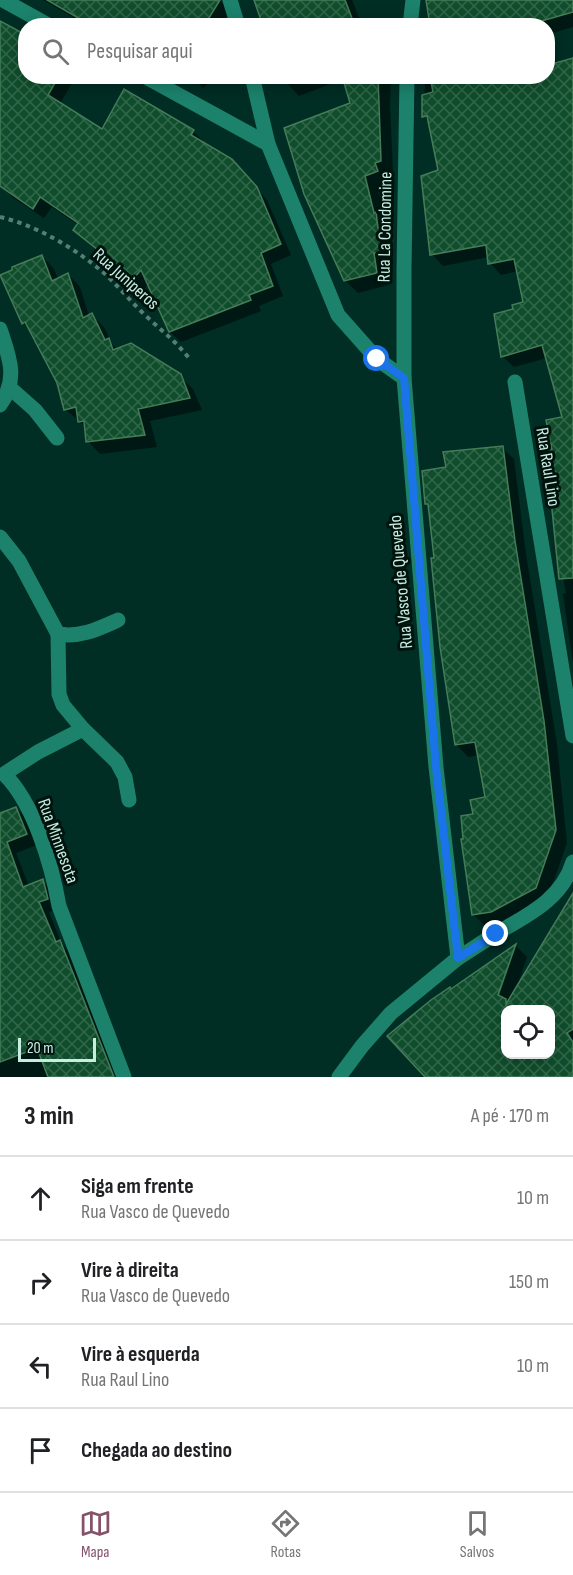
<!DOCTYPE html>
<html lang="pt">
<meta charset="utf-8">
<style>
body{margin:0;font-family:"Sofia Sans Condensed",sans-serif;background:#f2f2f2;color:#202124}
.controls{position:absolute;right:18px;bottom:18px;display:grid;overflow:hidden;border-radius:12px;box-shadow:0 3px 15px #0003}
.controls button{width:54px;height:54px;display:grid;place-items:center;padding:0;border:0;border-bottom:2px solid #e0e0e0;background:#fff;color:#202124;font:30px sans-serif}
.scale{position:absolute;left:18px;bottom:15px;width:78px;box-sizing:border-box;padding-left:6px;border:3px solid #c7ede1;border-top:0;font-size:16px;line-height:21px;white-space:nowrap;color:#c7ede1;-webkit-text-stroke:4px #00130d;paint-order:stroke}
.stop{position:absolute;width:18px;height:18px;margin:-14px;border:4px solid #1a73e8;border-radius:50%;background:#fff}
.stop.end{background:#1a73e8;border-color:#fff;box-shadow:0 2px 6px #0008}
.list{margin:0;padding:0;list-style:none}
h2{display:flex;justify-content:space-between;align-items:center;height:78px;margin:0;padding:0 24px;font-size:26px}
h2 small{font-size:20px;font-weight:400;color:#757577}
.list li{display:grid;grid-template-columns:39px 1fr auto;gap:18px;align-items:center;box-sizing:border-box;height:84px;padding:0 24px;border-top:2px solid #e0e0e0}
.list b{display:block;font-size:22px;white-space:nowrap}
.list p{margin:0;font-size:20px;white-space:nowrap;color:#757577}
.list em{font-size:20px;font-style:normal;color:#757577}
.icon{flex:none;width:33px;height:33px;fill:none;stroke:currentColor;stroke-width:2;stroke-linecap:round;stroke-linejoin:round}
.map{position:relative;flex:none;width:573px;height:1077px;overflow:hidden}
.search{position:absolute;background:#fff;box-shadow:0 3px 15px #0003;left:18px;right:18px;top:18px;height:66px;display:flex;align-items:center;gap:15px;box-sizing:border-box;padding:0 21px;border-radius:24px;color:#757577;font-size:22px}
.sheet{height:414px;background:#fff}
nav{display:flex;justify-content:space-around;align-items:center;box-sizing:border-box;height:84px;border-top:2px solid #e0e0e0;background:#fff;font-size:16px;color:#757577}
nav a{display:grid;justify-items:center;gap:3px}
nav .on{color:#845269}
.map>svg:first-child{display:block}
</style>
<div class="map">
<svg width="573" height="1077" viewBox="0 0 573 1077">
<defs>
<pattern id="building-cross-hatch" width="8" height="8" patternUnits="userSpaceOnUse" patternTransform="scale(1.5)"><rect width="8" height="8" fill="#104d2c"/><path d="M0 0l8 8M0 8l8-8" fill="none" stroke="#31674a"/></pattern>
</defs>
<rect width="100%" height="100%" fill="#002d24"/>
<g fill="#0007" fill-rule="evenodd">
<polygon points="43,0 220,0 231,10 222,26 88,26"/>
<polygon points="257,0 352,0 362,26 266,26"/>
<polygon points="428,0 573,0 573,27 549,34 557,64 573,60 573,663 563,594 566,593 555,535 553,452 564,418 547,358 514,367 502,356 514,310 525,303 518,271 501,275 490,263 489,257 443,266 432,254 439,171 430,122 424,117 425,76 548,76 548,26 431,26"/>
<polygon points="0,23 26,76 76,76 60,104 103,131 193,131 204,142 203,144 242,172 267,200 291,255 271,264 283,296 259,306 261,311 181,342 170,332 148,284 144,290 130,275 86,241 75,230 78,225 52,207 44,218 12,197 0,183"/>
<polygon points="190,76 217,76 203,88"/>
<polygon points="284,76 391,76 390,104 393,173 386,175 390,183 377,188 389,238 392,241 393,264 385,265 388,285 358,293 345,280 352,104 344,79 299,96 287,83"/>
<polygon points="42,256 54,269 58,279 68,274 80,287 89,316 92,315 104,327 113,345 118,350 180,376 193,389 202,410 150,421 157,447 100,454 88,441 86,427 65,409 58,382 31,331 23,323 2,275"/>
<polygon points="502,448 514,459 526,554 557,744 567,843 547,900 497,925 485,926 473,914 465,840 474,815 486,799 479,755 468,757 457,745 430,507 426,503 448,469"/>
<polygon points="16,808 27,819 37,845 16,853 29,886 43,881 54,892 58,909 49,912 62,945 70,952 119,1077 0,1077 0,814"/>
<path d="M573 904V1077H427L452 990 516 946 527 957 517 987ZM505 970H508L497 1003 494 1002ZM506 1010H550V1054H506Z"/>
</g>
<g fill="url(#building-cross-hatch)" stroke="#447d58" stroke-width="1.5" fill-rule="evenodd">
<polygon points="47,0 220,0 204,26 92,26"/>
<polygon points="254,0 345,0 355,26 263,26"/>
<polygon points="426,0 573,0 573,12 538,22 539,26 430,26"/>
<polygon points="0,21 26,35 26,76 59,76 48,95 102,129 124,89 194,130 191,135 232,159 257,187 281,244 261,253 273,286 249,295 251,300 169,332 141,270 132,280 122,269 73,230 78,223 40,197 33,209 0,186"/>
<polygon points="573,58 573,578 559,579 546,450 552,450 546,420 562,417 542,345 501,357 494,314 513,309 512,305 523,302 514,259 488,264 486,245 430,255 421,176 438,170 427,116 422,117 422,95 433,92 430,76 548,76 548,65"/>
<polygon points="342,76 378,76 381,161 375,163 378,171 365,176 374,213 376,212 378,228 381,227 381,252 374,253 377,273 344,281 304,194 284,128 350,103"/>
<polygon points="42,255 52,281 68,273 83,318 92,313 105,340 109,338 113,350 131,343 181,374 190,398 138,409 145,435 86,442 84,421 78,422 76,407 64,410 57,383 25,322 22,324 0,275 12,270 12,267"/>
<polygon points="503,446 515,541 544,721 556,830 536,888 491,912 472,915 461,839 463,839 461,816 473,814 470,800 485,797 475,742 455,745 440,647 431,558 434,558 428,504 425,504 422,471 446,467 443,452"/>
<polygon points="16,807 27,834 7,842 23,887 43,879 48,899 39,902 56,942 60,940 114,1077 48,1077 37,1048 0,1062 0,813"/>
<path d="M573 893V1029L567 1033 573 1042V1077H425L387 1036 431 1000 450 987 451 989 516 944 498 995 506 999V1004ZM506 1010H550V1054H506Z"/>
</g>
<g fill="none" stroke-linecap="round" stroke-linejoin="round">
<path stroke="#557f74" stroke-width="4" stroke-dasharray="4.5 4.5" stroke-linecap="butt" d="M0 217C36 225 76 249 104 273 119 287 131 302 146 316 162 331 178 343 191 361"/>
<g stroke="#1c826c" stroke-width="15">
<polyline points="3,0 50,26"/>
<polyline points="230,0 238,26"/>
<polyline points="410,26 413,0"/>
<polyline points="144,76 268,144"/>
<polyline points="252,76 268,144 338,315 377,359 404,378"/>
<path d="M0 329C9 357 19 378 0 405"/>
<polyline points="515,382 573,736"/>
<polyline points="9,387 35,410 57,438"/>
<path d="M0 537 19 561 58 634 59 694 63 705 83 729 38 752 4 774C34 803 52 866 59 906L124 1077"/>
<path d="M58 634C80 638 98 629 118 620"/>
<polyline points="83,729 117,762 125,777 129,800"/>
<path d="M458 958C471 950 484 941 497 933 528 915 562 899 573 862"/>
<polyline points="339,1077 362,1046 391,1013 458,958 436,767 404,378 404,269 407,76"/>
</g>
</g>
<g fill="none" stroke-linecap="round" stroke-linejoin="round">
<polyline stroke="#1a73e8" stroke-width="8" points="377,359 404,378 436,767 458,958 496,934"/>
</g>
<g text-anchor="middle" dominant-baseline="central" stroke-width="6" stroke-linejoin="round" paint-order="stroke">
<g font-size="18" fill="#c7ede1" stroke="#00130d">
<text transform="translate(385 227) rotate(-89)">Rua La Condomine</text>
<text transform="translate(126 279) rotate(42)">Rua Juniperos</text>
<text transform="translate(548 467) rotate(81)">Rua Raul Lino</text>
<text transform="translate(401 582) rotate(-95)">Rua Vasco de Quevedo</text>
<text transform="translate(58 841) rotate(70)">Rua Minnesota</text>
</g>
</g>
</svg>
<div class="controls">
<button><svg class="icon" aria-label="locate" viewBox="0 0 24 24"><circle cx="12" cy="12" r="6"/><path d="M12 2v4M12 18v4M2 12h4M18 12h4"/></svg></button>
</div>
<div class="scale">20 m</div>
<div class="stop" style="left:377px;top:359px"></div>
<div class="stop end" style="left:496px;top:934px"></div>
<div class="search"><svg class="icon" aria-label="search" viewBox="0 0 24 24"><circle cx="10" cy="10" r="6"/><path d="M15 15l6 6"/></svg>Pesquisar aqui</div>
</div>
<section class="sheet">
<h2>3 min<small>A pé · 170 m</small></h2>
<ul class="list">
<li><svg class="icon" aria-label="ahead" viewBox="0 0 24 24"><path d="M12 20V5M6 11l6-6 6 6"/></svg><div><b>Siga em frente</b><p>Rua Vasco de Quevedo</p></div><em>10 m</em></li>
<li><svg class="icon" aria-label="right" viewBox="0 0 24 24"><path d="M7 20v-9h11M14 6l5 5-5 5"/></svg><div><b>Vire à direita</b><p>Rua Vasco de Quevedo</p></div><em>150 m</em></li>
<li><svg class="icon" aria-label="left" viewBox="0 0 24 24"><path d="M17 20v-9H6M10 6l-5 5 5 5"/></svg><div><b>Vire à esquerda</b><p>Rua Raul Lino</p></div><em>10 m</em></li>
<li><svg class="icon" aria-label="arrive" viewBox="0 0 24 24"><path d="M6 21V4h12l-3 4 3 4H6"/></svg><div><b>Chegada ao destino</b></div></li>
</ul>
</section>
<nav>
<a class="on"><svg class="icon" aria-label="map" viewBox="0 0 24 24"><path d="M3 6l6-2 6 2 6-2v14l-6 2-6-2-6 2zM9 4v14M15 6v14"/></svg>Mapa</a>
<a><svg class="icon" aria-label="directions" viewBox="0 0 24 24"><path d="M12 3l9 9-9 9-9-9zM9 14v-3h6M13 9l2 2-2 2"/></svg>Rotas</a>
<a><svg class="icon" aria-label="saved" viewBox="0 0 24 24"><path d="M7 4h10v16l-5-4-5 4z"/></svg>Salvos</a>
</nav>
